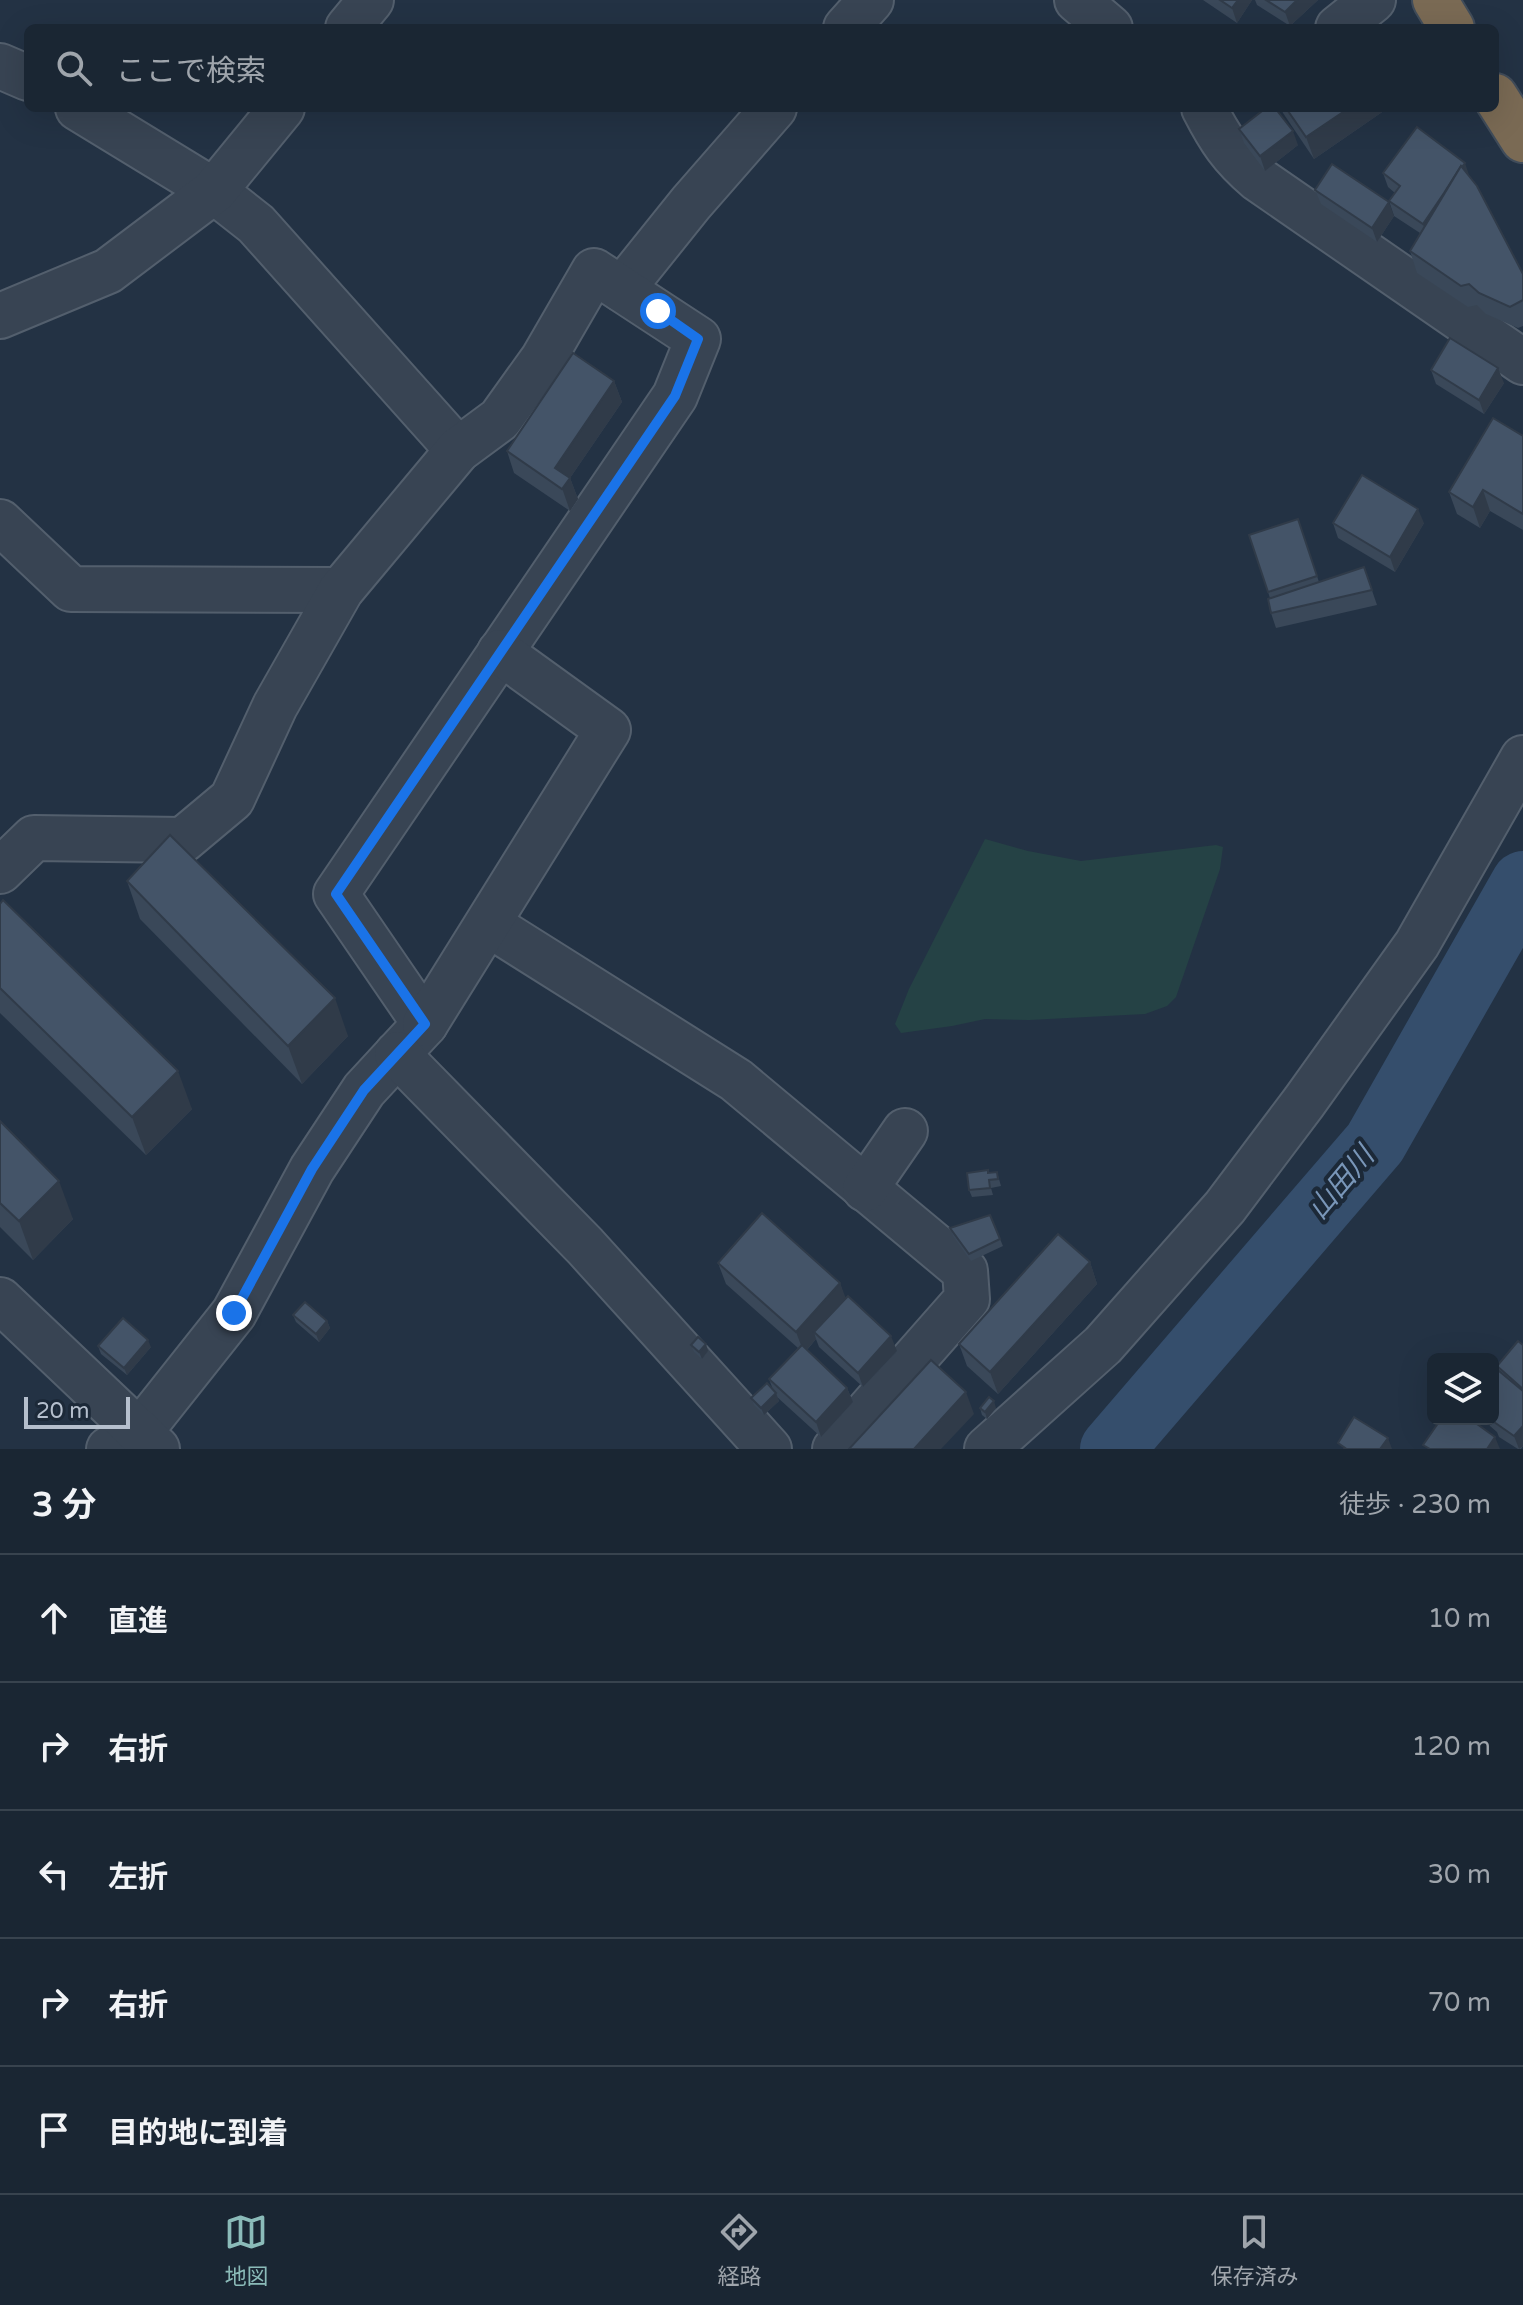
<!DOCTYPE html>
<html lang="ja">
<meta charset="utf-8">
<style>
body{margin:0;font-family:"Varela Round","Noto Sans JP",sans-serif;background:#232e3b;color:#f1f3f6}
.controls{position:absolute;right:24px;bottom:24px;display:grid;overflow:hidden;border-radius:12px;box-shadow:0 8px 32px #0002}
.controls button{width:72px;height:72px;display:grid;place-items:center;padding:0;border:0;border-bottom:2px solid #38434e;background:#1a2633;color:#f1f3f6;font:40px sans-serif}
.scale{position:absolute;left:24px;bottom:20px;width:106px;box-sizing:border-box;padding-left:8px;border:4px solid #b5bfcd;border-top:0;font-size:22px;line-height:28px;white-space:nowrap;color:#b5bfcd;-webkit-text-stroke:6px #1c2938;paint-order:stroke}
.stop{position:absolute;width:24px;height:24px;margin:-18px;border:6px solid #1a73e8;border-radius:50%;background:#fff}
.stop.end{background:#1a73e8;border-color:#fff;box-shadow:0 2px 8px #0008}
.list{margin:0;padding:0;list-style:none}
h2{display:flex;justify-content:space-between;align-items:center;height:104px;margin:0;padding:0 32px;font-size:34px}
h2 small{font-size:26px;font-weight:400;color:#9fa5ac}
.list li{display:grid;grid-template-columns:52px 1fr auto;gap:24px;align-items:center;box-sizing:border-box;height:128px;padding:0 32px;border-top:2px solid #38434e}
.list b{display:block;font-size:30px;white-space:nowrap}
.list em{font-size:26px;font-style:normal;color:#9fa5ac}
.icon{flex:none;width:44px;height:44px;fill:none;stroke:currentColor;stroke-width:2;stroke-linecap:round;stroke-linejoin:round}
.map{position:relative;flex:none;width:1523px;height:1449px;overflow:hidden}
.search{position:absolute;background:#1a2633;box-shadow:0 8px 32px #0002;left:24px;right:24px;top:24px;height:88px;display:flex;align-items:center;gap:20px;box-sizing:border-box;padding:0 28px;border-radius:12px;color:#9fa5ac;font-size:30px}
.sheet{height:744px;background:#1a2633}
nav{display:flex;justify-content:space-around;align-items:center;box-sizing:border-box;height:112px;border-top:2px solid #38434e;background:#1a2633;font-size:22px;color:#9fa5ac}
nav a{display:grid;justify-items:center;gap:4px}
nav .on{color:#8bbbb9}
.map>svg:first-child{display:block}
</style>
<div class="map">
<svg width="1523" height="1449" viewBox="0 0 1523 1449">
<rect width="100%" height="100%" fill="#233244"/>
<polygon fill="#254245" points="985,839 1028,851 1081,861 1216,845 1223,847 1220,869 1176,997 1167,1006 1145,1014 1029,1020 985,1019 952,1026 901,1033 895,1024 909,989"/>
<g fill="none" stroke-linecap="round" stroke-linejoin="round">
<polyline stroke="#354e6c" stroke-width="64" points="1112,1449 1375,1143 1523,883"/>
<defs>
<g id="minor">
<polyline points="1077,0 1110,28"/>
<polyline points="348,28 371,0"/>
<polyline points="846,28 871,0"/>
<polyline points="1338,28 1373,0"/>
<polyline points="0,66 28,78"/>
<polyline points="78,108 214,191 256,224 458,450"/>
<path d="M1204 108C1220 139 1231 156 1258 179L1523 362"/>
<polyline points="622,289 691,203 774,108"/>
<polyline points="0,316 108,271 214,191 282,108"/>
<polyline points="0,522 71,589 341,590"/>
<polyline points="0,871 34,838 183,840 232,799 275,706 341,590 458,450 500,419 543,359 594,271 698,339 675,396 336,894 425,1024 364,1090 312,1169 234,1313 138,1434 109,1449"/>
<polyline points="488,924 736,1080 965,1271 967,1299 835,1449"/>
<polyline points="425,1024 608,730 500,652"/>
<polyline points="397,1054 585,1246 769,1449"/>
<polyline points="865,1189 905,1131"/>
<polyline points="0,1300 157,1449"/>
<polyline points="987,1449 1103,1345 1225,1207 1304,1102 1417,944 1523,758"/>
</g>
<g id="highway">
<polyline points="1435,0 1452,28"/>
<polyline points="1495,96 1523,140"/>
</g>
</defs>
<use href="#minor" stroke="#535f6d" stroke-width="48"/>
<use href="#highway" stroke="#404c5a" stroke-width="48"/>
<use href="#minor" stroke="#384453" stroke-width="44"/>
<use href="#highway" stroke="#7a6a54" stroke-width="44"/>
</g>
<g fill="#3a4859">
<polygon points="1203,0 1252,0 1237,23"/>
<polygon points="1255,0 1318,0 1290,26 1257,5"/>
<polygon points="1281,108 1388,108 1314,159 1283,113"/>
<polygon points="1239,129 1298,145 1265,171 1244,143"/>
<polygon points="1383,173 1523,274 1523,326 1518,328 1486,314 1477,305 1468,307 1417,273 1410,251 1420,233 1394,216 1389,201 1395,193 1388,187"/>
<polygon points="1315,190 1394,216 1377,242 1321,204"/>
<polygon points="1431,370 1504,383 1484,414 1436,384"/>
<polygon points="614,381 622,402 570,478 578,499 570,511 514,473 507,451"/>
<polygon points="1523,436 1523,530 1490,511 1480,528 1457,514 1449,492"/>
<polygon points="1298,519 1319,582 1364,567 1377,605 1276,628 1271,613 1270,598 1249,535"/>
<polygon points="1333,523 1424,523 1395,572 1338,538"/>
<polygon points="127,881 348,1036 302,1084 140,919"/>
<polygon points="0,904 192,1109 146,1155 0,1013"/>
<polygon points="0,1121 73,1219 33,1260 0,1227"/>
<polygon points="997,1172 1001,1186 991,1188 993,1195 972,1197 969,1190 988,1173"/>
<polygon points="950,1228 1000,1239 1003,1246 971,1261 953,1236"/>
<polygon points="1090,1262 1097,1284 998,1394 967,1366 959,1344"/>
<polygon points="718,1263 840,1283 845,1299 897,1351 863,1387 819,1347 816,1339 807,1350 847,1388 853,1402 821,1437 777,1397 779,1401 764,1415 754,1405 751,1398 773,1390 769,1379 798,1348 726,1284"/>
<polygon points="293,1315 327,1321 330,1328 319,1342 296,1322"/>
<polygon points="691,1345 708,1351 702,1359 694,1352"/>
<polygon points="1523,1345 1523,1446 1521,1449 1518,1449 1499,1437 1497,1432 1490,1426 1487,1419 1493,1419 1499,1371 1497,1366"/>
<polygon points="98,1346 151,1347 127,1375 101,1354"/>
<polygon points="980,1408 996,1408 987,1419 982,1415"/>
</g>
<g fill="#303b49">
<polygon points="1238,0 1252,0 1237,23 1232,8"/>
<polygon points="1297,0 1318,0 1290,26 1285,12"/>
<polygon points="1349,108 1388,108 1314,159 1306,137"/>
<polygon points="1293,131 1298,145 1265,171 1260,156"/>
<polygon points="1465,163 1470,178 1428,239 1423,224"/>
<polygon points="1389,202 1394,216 1377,242 1372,228"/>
<polygon points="1498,368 1504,383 1484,414 1479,400"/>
<polygon points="614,381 622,402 570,478 578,499 570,511 555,468"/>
<polygon points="1483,490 1490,511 1480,528 1473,507"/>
<polygon points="1418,509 1424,523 1395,572 1390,557"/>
<polygon points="335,998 348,1036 302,1084 288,1046"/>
<polygon points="178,1071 192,1109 146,1155 132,1117"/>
<polygon points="59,1181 73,1219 33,1260 19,1221"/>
<polygon points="1090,1262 1097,1284 998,1394 990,1372"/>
<polygon points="840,1283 848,1304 814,1332 816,1339 804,1353 796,1332"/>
<polygon points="327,1321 330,1328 319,1342 316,1334"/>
<polygon points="891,1336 897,1351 863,1387 858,1373"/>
<polygon points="148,1340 151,1347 127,1375 124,1368"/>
<polygon points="706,1344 708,1351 702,1359 699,1352"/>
<polygon points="847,1388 853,1402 821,1437 816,1422"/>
<polygon points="966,1392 974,1414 941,1449 914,1449"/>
<polygon points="776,1393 779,1401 764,1415 761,1408"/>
<polygon points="994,1401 996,1408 987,1419 985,1412"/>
<polygon points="1523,1426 1523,1446 1519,1449 1514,1436"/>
<polygon points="1495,1437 1500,1449 1487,1449"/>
<polygon points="1388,1438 1392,1449 1380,1449"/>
</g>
<g fill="#445468" stroke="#303b49" stroke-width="2">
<polygon points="1220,0 1238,0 1232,8"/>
<polygon points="1266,0 1297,0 1285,12"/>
<polygon points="1266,108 1275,108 1293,131 1260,156 1239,129"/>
<polygon points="1286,108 1349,108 1306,137"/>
<polygon points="1417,127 1465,163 1462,167 1461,166 1444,193 1423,224 1389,201 1400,186 1383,173"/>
<polygon points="1332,164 1389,202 1372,228 1315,190"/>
<polygon points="1461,166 1477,186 1523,274 1523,300 1510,307 1479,293 1469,284 1461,286 1410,251"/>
<polygon points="1450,338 1498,368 1479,400 1431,370"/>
<polygon points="573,353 614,381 555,468 570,478 562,489 507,451"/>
<polygon points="1493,418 1523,436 1523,514 1483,490 1473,507 1449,492"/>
<polygon points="1362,475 1418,509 1390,557 1333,523"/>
<polygon points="1298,519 1317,576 1268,592 1249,535"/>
<polygon points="1364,567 1372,590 1271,613 1268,599"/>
<polygon points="170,835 335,998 288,1046 127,881"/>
<polygon points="3,900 178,1071 132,1117 0,988 0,904"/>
<polygon points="0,1121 59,1181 19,1221 0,1203"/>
<polygon points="988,1170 988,1173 997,1172 998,1179 989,1180 990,1188 969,1190 967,1173"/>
<polygon points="762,1213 840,1283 796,1332 718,1263"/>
<polygon points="990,1215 1000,1239 969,1254 950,1228"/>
<polygon points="1058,1234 1090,1262 990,1372 959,1344"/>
<polygon points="848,1296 891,1336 858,1373 814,1332"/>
<polygon points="305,1302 327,1321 316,1334 293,1315"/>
<polygon points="123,1318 148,1340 124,1368 98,1346"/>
<polygon points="698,1337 706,1344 699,1352 691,1345"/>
<polygon points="1518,1341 1523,1345 1523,1389 1497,1366"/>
<polygon points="802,1345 847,1388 816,1422 769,1379"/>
<polygon points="931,1360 966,1392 914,1449 849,1449"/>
<polygon points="1493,1366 1523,1391 1523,1426 1514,1436 1494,1422 1495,1420 1493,1419"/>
<polygon points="767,1383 776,1393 761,1408 751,1398"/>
<polygon points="989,1397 994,1401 985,1412 980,1408"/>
<polygon points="1354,1417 1388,1438 1380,1449 1344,1449 1345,1448 1338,1443"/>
<polygon points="1441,1419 1470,1419 1495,1437 1487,1449 1430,1449 1423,1445"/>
</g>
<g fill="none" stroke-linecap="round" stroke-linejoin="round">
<polyline stroke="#1a73e8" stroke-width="10" points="234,1313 312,1169 364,1090 425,1024 336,894 675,396 698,339 658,311"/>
</g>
<g text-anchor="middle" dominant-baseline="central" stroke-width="8" stroke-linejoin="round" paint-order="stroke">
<g font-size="28" font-style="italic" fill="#7996b8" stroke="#1c2938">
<text transform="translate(1341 1183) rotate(-50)">山田川</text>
</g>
</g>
</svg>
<div class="controls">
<button><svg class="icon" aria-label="layers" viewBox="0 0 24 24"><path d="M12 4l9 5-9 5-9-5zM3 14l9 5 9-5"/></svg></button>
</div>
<div class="scale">20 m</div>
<div class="stop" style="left:658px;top:311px"></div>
<div class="stop end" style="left:234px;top:1313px"></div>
<div class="search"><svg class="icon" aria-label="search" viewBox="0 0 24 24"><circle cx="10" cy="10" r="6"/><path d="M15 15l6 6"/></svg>ここで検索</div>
</div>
<section class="sheet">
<h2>3 分<small>徒歩 · 230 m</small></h2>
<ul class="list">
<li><svg class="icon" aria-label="ahead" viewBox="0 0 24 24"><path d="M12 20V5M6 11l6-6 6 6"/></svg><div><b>直進</b></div><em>10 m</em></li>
<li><svg class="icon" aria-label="right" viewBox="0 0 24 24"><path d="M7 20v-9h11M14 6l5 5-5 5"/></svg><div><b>右折</b></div><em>120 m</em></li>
<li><svg class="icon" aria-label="left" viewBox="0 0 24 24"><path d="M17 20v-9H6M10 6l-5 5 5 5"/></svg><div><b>左折</b></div><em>30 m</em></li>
<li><svg class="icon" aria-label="right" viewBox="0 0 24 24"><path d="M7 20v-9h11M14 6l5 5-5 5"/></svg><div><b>右折</b></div><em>70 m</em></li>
<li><svg class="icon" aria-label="arrive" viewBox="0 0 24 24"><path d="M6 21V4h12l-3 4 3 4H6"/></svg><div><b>目的地に到着</b></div></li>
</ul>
</section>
<nav>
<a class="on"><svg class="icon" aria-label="map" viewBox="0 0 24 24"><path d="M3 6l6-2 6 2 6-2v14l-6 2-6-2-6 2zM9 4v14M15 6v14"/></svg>地図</a>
<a><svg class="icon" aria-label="directions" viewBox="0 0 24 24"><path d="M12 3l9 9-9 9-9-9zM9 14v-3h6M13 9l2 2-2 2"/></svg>経路</a>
<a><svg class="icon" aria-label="saved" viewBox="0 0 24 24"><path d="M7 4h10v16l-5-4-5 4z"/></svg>保存済み</a>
</nav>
